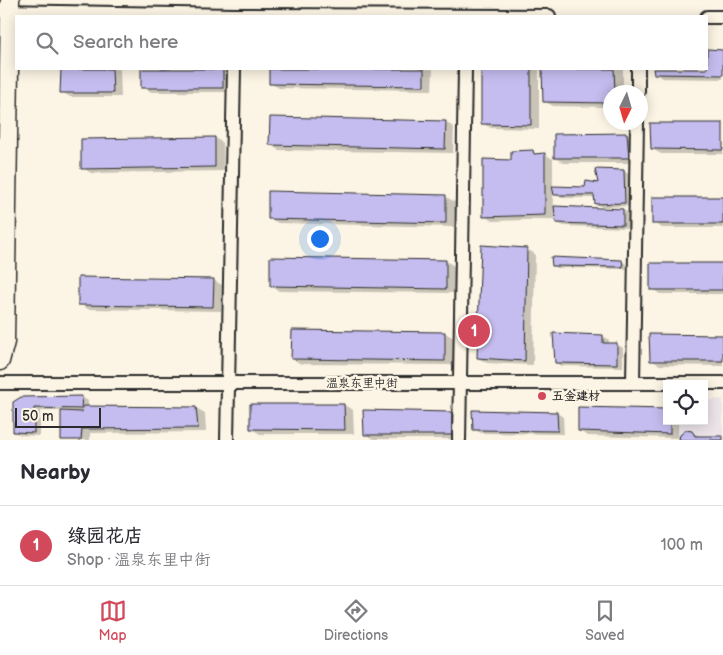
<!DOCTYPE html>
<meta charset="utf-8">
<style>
body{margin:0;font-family:"Balsamiq Sans","LXGW WenKai TC",sans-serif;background:#f2f2f3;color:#2b2b33}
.controls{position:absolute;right:15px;bottom:15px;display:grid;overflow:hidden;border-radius:0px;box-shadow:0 2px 12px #0003}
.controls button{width:45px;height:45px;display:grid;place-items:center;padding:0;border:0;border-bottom:1px solid #e1e1e2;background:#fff;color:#2b2b33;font:25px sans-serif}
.compass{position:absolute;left:603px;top:85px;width:45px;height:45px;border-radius:50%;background:#fff;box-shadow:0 2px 12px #0003;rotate:185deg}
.scale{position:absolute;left:15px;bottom:12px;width:86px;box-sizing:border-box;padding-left:5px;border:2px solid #2b2b2b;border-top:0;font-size:14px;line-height:18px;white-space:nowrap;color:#2b2b2b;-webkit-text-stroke:4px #fcf5e5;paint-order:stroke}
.you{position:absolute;left:319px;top:238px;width:18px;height:18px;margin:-12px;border:4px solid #fff;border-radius:50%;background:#1a73e8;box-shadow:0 0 0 8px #1a73e833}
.badge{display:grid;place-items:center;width:32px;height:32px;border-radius:50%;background:#d1495b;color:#fff;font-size:16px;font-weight:700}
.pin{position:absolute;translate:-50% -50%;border:2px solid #fff;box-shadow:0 1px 5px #0006}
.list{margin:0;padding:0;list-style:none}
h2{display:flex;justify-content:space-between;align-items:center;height:65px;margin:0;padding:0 20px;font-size:21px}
h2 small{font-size:16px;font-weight:400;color:#7c7c81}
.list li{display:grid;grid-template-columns:32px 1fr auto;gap:15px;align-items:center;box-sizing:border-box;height:80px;padding:0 20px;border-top:1px solid #e1e1e2}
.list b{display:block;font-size:19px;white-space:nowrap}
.list p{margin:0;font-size:16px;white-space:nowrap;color:#7c7c81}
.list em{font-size:16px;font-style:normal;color:#7c7c81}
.icon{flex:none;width:28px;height:28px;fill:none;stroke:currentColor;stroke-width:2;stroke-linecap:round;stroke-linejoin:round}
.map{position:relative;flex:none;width:723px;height:440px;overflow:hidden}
.search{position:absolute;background:#fff;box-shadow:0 2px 12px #0003;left:15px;right:15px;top:15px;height:55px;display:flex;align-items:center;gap:12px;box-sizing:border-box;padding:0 18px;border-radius:0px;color:#7c7c81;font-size:19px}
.sheet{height:145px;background:#fff}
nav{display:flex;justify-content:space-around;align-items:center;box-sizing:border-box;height:70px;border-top:1px solid #e1e1e2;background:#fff;font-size:14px;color:#7c7c81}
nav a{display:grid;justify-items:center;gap:2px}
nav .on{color:#d1495b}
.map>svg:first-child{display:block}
</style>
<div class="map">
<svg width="723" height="440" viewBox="0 0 723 440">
<rect width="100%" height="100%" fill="#fcf5e5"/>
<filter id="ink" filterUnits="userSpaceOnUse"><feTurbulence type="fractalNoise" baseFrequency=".02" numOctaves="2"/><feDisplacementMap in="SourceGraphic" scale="10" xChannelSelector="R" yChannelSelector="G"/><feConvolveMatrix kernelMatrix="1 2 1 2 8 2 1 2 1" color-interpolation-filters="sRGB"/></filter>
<g filter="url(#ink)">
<polygon fill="#ece4e8" points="723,399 723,440 677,440 677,421 704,421 704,400"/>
<g fill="#0003" fill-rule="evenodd">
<polygon points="707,51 723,51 723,79 663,78 655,73 654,69 707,69"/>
<polygon points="62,69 120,69 121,97 70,97 62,92"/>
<polygon points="142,69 232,69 232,92 151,92 143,87"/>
<polygon points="271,69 433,69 432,90 279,88 270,83"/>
<polygon points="482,69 539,69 539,129 491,128 482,123"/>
<polygon points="543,69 623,69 623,92 610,92 610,107 553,106 544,101"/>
<polygon points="445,122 454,127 453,153 279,150 270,145"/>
<polygon points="723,125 723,154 661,154 652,149"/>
<polygon points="627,134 636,139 637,163 564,163 555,158"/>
<polygon points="215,138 223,143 224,171 91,173 83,168"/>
<polygon points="532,152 538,155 544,154 553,159 553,188 586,189 600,184 624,171 630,175 632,206 602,207 596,203 596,198 562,198 553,194 554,207 623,210 630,214 629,228 564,226 557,223 556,207 554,207 554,219 493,221 484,216 512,161"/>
<polygon points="270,193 446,197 455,202 454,227 278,223 269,218"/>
<polygon points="723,198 723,228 662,228 654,223"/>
<polygon points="527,249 535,254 533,365 487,363 478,358"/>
<polygon points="446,261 454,266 454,293 279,291 271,286"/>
<polygon points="622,261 626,264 626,269 557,268 553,266"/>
<polygon points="723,265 723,294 660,294 652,289"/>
<polygon points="213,280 222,285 221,311 88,309 80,304"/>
<polygon points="293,331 445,333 454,338 453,365 301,364 293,359"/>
<polygon points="603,336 609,340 609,344 617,344 623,348 623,367 562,366 556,363"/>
<polygon points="723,336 723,366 660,365 651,360"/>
<path d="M82 397 88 401V408H196L205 413 206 432 90 433V440H62V411H40V436L21 435 15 432 14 403ZM76 404 84 409V412L75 407Z"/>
<polygon points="344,405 353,410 354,434 260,434 252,429"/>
<polygon points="452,413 460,418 460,439 374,439 365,434"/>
<polygon points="557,413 563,417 564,434 481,433 474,429"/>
<polygon points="667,421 678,421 678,437 686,431 692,432 701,437 723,437 723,440 681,440 681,438 588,436 579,431"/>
</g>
<g fill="#c5bdef" stroke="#2b2b2b">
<polygon points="707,49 723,50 723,75 654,74 653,69 707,69"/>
<polygon points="61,69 112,69 113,93 60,93"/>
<rect x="141" y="69" width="82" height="19"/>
<polygon points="269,69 424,69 424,86 269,84"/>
<polygon points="481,69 531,69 531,125 481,124"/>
<polygon points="542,69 614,69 615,92 610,92 610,103 543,102"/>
<polygon points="270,117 446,121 445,149 269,145"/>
<polygon points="650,123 723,123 723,150 651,149"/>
<polygon points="627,133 629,158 554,158 554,134"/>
<polygon points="215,137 215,167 81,169 81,139"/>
<polygon points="533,150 534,154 545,153 545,215 483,217 483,159 511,160 511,151"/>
<polygon points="595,169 624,170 625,203 595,204 594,195 554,195 552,186 585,187 586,181 598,183"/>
<polygon points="268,191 446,195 446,223 268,219"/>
<rect x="652" y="197" width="71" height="27"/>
<polygon points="554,206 623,209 623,225 556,223"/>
<polygon points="481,245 527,248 525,361 477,358"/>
<polygon points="270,257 446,260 446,289 270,286"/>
<polygon points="551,257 622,260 623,267 552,266"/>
<rect x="650" y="263" width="73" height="27"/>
<polygon points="78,277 214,279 213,307 78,305"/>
<polygon points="292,330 445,332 445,361 291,359"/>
<polygon points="553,333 603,335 603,343 617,343 617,364 555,363"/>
<polygon points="649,334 723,335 723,361 650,361"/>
<polygon points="82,396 81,409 34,408 34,433 13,432 13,402 21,397"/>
<polygon points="250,404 344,404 345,430 250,429"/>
<polygon points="83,406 196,407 198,428 82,429 81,440 61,440 61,411 82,412"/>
<polygon points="578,407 667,409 667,421 670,421 670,434 578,431"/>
<polygon points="363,410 452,412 452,435 364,435"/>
<polygon points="472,410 557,412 558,431 473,430"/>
<polygon points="686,430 692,431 695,436 723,436 723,440 679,440 680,435"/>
</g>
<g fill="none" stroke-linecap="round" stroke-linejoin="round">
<defs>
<g id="street">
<polyline points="0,11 235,15 549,16"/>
<polyline points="707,17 723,17"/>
<polyline points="638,92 638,69"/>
<polyline points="0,383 723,383"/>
<polyline points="633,383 637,122"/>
<polyline points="227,440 234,69"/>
<polyline points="459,440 465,69"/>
</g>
<polyline id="secondary" points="0,361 5,342 10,0"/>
</defs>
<use href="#street" stroke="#2b2b2b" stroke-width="16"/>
<use href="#secondary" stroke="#2b2b2b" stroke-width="21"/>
<use href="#street" stroke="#fcf5e5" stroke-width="12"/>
<use href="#secondary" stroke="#fcf5e5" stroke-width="18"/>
</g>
</g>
<circle fill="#d1495b" stroke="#fcf5e5" stroke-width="2" cx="542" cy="396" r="5"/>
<g text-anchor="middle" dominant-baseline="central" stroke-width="5" stroke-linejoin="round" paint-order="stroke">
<g font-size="12" fill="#2b2b2b" stroke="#fcf5e5">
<text x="362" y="383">温泉东里中街</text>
</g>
<g font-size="12" font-weight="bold" fill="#2b2b2b" stroke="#fcf5e5" text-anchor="start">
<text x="552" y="396">五金建材</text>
</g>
</g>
</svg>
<div class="controls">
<button><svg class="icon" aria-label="locate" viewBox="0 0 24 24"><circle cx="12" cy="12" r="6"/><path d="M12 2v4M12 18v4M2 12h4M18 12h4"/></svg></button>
</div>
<svg class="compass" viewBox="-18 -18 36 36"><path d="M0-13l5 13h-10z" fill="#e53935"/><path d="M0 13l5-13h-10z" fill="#7c7c81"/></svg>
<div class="scale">50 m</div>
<div class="you"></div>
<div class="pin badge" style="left:474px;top:331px">1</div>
<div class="search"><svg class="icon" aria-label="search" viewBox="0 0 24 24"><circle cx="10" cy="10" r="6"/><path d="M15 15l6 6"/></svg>Search here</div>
</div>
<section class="sheet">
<h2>Nearby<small></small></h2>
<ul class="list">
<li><span class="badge">1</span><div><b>绿园花店</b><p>Shop · 温泉东里中街</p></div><em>100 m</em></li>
</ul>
</section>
<nav>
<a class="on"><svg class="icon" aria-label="map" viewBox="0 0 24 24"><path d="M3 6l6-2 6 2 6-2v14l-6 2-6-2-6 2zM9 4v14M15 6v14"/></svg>Map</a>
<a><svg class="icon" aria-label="directions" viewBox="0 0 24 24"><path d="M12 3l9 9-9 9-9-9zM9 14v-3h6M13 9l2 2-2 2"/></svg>Directions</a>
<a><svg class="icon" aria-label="saved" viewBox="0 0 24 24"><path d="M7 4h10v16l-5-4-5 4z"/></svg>Saved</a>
</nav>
